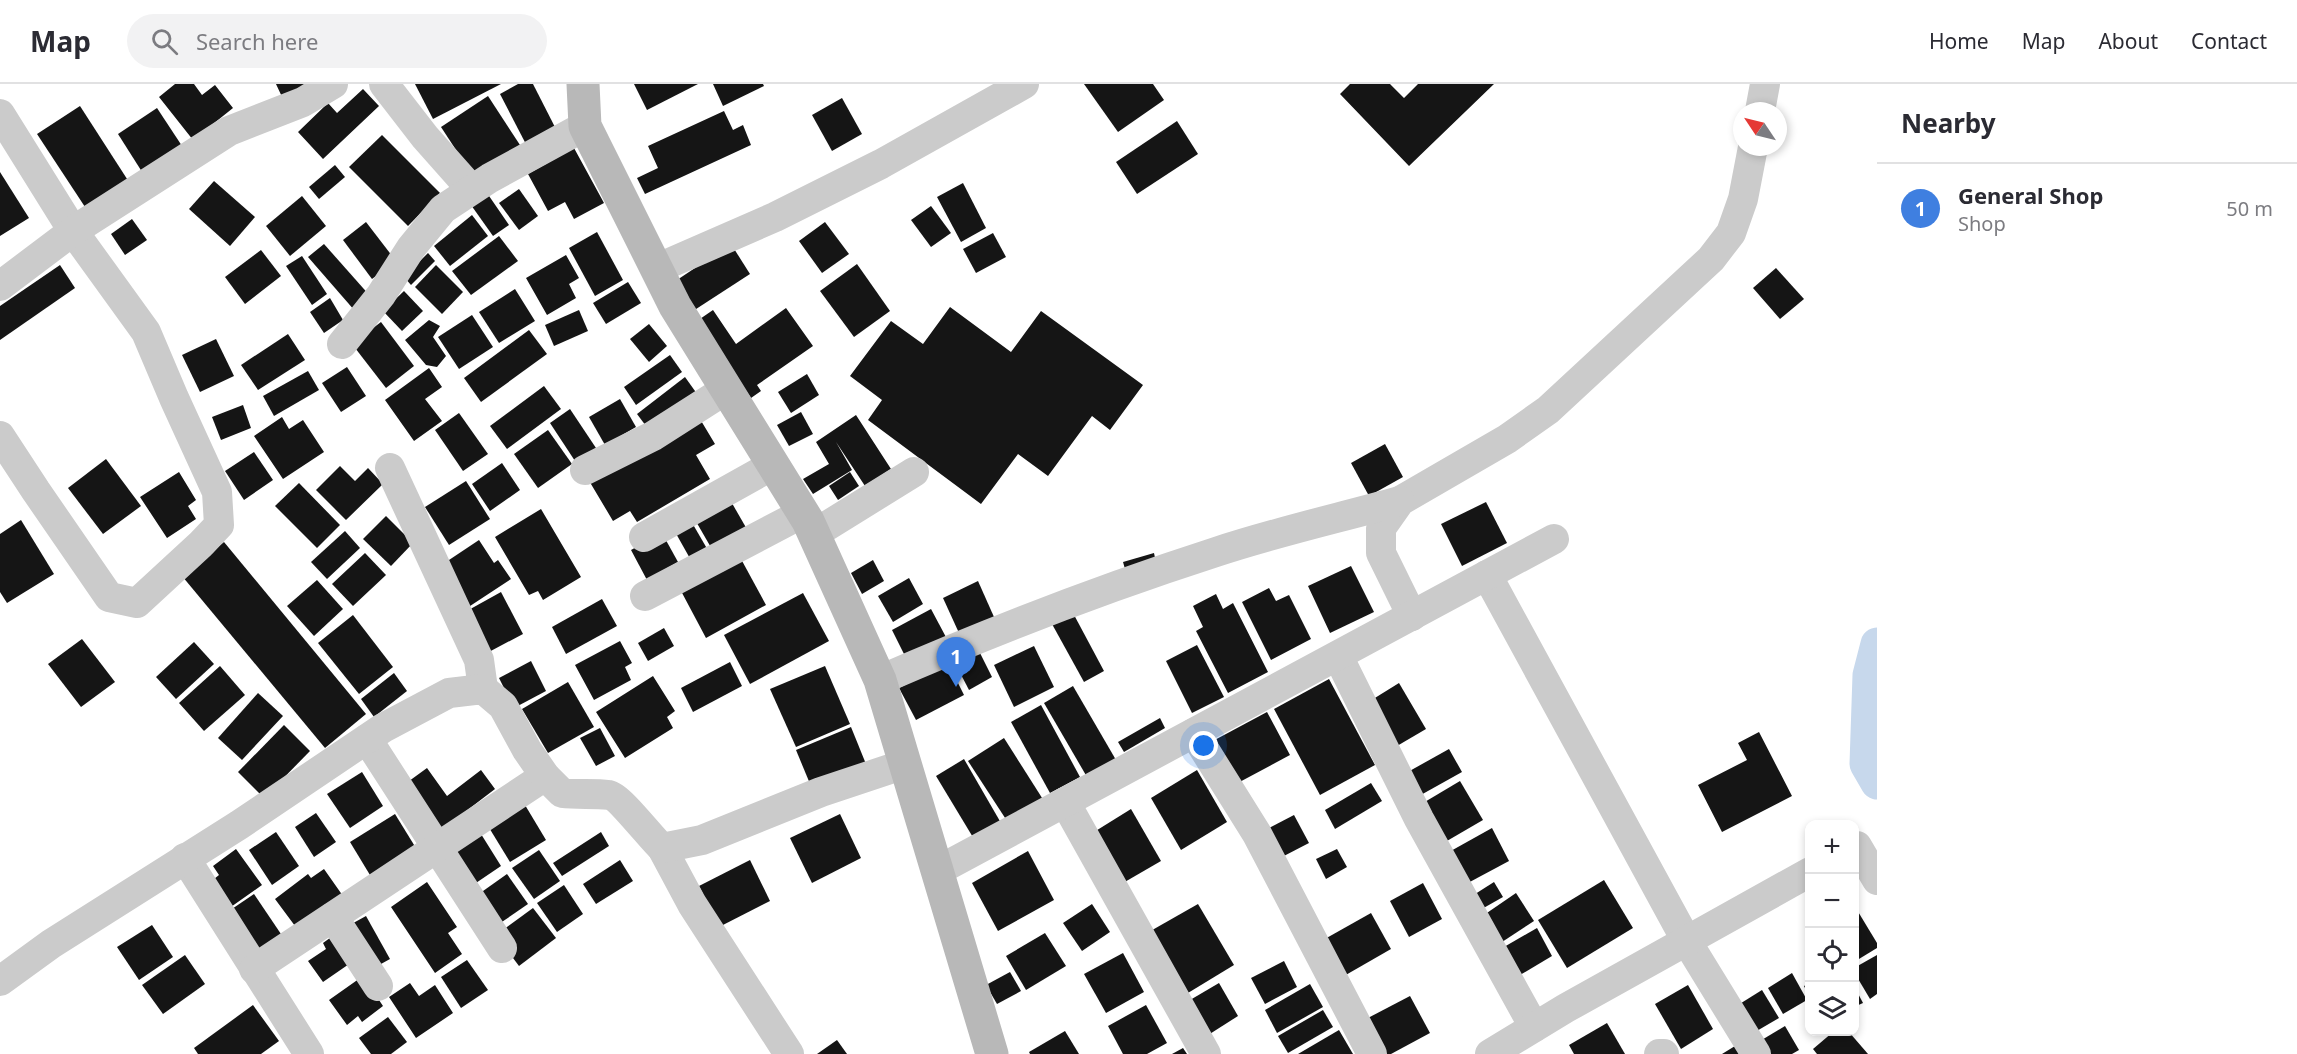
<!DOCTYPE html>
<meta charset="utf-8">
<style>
body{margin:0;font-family:"Noto Sans",sans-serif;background:#f2f2f3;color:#2b2b33}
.controls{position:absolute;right:18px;bottom:18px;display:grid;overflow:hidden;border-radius:12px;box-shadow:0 3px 9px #0003}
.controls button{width:54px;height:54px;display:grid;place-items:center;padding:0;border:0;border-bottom:2px solid #e1e1e2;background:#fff;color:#2b2b33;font:30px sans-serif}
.compass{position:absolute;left:1733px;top:18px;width:54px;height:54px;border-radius:50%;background:#fff;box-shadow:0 3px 9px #0003;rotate:305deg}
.you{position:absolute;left:1204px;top:662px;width:21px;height:21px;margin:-15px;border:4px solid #fff;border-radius:50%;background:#1a73e8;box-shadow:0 0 0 9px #1a73e833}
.badge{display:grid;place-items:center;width:39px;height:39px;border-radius:50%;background:#111827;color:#fff;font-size:20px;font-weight:700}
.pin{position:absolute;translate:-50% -50px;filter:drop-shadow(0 2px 3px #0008)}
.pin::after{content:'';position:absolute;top:32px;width:21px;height:18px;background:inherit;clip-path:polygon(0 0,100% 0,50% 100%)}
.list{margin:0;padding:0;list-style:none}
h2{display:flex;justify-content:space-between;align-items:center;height:78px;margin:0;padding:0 24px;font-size:26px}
h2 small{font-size:20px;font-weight:400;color:#7c7c81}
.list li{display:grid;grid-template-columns:39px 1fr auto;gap:18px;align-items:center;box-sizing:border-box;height:90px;padding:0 24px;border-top:2px solid #e1e1e2}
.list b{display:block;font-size:22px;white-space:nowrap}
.list p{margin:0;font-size:20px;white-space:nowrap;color:#7c7c81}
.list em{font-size:20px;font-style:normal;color:#7c7c81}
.icon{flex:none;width:33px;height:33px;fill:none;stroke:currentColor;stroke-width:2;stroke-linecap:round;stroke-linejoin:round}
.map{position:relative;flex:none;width:1877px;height:970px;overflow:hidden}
header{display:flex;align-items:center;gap:36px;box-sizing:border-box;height:84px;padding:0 30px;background:#fff;border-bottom:2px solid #e1e1e2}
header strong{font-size:28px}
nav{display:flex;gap:33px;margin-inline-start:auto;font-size:21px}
.search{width:420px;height:54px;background:#f2f2f3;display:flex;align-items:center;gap:15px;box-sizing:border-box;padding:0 21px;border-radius:33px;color:#7c7c81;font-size:22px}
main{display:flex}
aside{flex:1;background:#fff}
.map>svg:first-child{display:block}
</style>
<header>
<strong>Map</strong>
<div class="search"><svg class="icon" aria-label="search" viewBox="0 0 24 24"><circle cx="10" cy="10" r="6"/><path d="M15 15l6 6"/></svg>Search here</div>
<nav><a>Home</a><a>Map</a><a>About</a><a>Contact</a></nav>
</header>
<main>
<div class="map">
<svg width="1877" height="970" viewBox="0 0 1877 970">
<rect width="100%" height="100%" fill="#fff"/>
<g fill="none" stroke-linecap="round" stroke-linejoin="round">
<polyline stroke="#c7d8ec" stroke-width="33" points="1877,560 1869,591 1866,680 1877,699"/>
</g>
<g fill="#151515">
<polygon points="175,0 194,0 202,11 215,1 233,24 193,56 159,13"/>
<polygon points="276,0 312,0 283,15"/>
<polygon points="415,0 501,0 433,35"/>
<polygon points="518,0 533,0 559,51 529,66 500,10"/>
<polygon points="634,0 698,0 647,26"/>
<polygon points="713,0 763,0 764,2 723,22"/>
<polygon points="1084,0 1153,0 1164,16 1118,48"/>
<polygon points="1350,0 1390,0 1404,14 1418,0 1494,0 1409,82 1340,10"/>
<polygon points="363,5 379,22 323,75 298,48 328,19 337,29"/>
<polygon points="488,12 520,61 473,92 441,43"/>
<polygon points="842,14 862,50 832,67 812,31"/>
<polygon points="80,22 129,98 87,126 37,50"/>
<polygon points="157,24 184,65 144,91 118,50"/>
<polygon points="724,27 733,46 743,41 751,61 645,110 637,94 658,84 648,62"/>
<polygon points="1177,37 1198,70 1137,110 1116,78"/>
<polygon points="382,51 440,109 408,142 349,83"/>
<polygon points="574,64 604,119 574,135 565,118 548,127 528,90"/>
<polygon points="335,81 345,93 319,115 309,103"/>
<polygon points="0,88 29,134 0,152"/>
<polygon points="214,97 255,133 230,162 189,125"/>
<polygon points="963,99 986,144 961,158 937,113"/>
<polygon points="519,105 538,132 519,146 499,119"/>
<polygon points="487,109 509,141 493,152 471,121"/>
<polygon points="302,112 326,142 290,172 266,142"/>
<polygon points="931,122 951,149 931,163 911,136"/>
<polygon points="472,131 488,152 450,182 434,162"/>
<polygon points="132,135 147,156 125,171 111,150"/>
<polygon points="366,138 396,177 372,195 343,156"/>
<polygon points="825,138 849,170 822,189 799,157"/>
<polygon points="597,148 623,196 595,212 569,164"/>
<polygon points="993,149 1006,173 976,189 963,165"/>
<polygon points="499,152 518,177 471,211 452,187"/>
<polygon points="324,160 371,213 355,227 308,173"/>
<polygon points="731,160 750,190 693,227 674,198"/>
<polygon points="261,166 281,192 245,220 225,193"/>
<polygon points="428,169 435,177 411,201 404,193"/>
<polygon points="566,171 579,194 569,200 576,214 547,231 526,194"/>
<polygon points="302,172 327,210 312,221 286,182"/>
<polygon points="857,180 890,227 854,253 820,207"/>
<polygon points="60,181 75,204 0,256 0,222"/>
<polygon points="436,181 463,208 442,230 415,203"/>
<polygon points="1776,184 1804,215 1780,235 1753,204"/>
<polygon points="628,198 641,219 606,240 593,219"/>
<polygon points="515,205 535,237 499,259 479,228"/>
<polygon points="404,207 423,227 402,247 383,227"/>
<polygon points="330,214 343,236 324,249 310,228"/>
<polygon points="950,223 1011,268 1041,227 1143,301 1110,346 1092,332 1048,392 1018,370 981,420 868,336 882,316 850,292 891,237 923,260"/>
<polygon points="786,224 813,262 757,301 761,307 751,314 697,237 713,226 736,260"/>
<polygon points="579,226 588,247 554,262 545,241"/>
<polygon points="472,231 493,263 459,285 438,253"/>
<polygon points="429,236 440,242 433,253 446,272 437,283 426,281 405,256"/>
<polygon points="381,238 414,282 386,304 352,260"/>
<polygon points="649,240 667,262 649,278 630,255"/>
<polygon points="529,246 547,270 481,318 464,294"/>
<polygon points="288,250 305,276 258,306 241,281"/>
<polygon points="216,255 234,292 200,308 182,271"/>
<polygon points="670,271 682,288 636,321 624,303"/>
<polygon points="347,283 366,312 341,328 322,299"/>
<polygon points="429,284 442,303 425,315 442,337 414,357 385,316"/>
<polygon points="308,287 319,306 274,332 263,312"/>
<polygon points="807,290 819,311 791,329 778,308"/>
<polygon points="685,293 700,314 652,350 637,330"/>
<polygon points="544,302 561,325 507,365 490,342"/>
<polygon points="620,315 636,343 605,361 589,333"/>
<polygon points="243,321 251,344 221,356 212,333"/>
<polygon points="570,325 596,364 575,377 550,339"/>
<polygon points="801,328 813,350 789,362 777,341"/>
<polygon points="459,329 488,370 463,387 435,346"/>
<polygon points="697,330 715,360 696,371 710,395 637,438 630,427 613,437 588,395"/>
<polygon points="856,331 891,385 865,402 836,358 852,386 813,410 803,395 829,380 816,358"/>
<polygon points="282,333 289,345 303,336 324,368 283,395 254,352"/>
<polygon points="548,346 572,380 538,404 514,370"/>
<polygon points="1385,360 1403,393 1369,412 1351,379"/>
<polygon points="254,368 273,396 244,416 225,387"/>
<polygon points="106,375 141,422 103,450 68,404"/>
<polygon points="502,379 520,406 490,427 472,400"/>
<polygon points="340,382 355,397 368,384 383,400 346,436 316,406"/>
<polygon points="179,388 196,416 188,422 196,435 167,454 140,413"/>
<polygon points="850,388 859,402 838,416 829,402"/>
<polygon points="466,397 490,435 449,461 425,423"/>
<polygon points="299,399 340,441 317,464 275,422"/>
<polygon points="729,414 748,447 713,467 694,434"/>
<polygon points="1486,418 1507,459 1462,482 1441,440"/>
<polygon points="541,425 581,493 543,516 538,507 529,511 495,453"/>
<polygon points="386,432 413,459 391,482 363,455"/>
<polygon points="21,436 54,490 7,519 0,508 0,450"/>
<polygon points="691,437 709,468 692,478 674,446"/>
<polygon points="345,447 360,464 327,495 311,478"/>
<polygon points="662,449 678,478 647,496 631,466"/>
<polygon points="479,456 494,479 498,476 511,495 467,524 440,482"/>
<polygon points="224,458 366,630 325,664 182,492"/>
<polygon points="365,469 386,491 353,522 332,500"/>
<polygon points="1154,469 1157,483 1127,492 1123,478"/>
<polygon points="741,475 766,521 706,554 681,507"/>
<polygon points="873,476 884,497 862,510 851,489"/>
<polygon points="1351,482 1374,528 1330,549 1308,502"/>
<polygon points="909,494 923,520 893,538 878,512"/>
<polygon points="317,496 343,525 314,552 287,522"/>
<polygon points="978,497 994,533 959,549 943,514"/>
<polygon points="1269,504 1276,517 1289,511 1311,555 1271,576 1242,518"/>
<polygon points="501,508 523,550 487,569 465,528"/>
<polygon points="803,509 829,557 750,600 724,551"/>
<polygon points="1216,510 1223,525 1233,519 1268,588 1228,609 1196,547 1203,543 1193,522"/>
<polygon points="602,515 617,542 566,570 552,543"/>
<polygon points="931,525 947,555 907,576 892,546"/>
<polygon points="1073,529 1104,587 1084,598 1052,540"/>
<polygon points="353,531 393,583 359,610 318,559"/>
<polygon points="664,544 674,562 648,577 638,559"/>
<polygon points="82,555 115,598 81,623 48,580"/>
<polygon points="620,557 632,579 625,583 631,596 594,616 575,581"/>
<polygon points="194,558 214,580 176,615 156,593"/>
<polygon points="1197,561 1224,613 1192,629 1166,577"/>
<polygon points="1034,562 1054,603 1014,623 994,581"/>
<polygon points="979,567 992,593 969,606 955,579"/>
<polygon points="531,577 546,607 514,624 499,594"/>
<polygon points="730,578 742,602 693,628 681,604"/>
<polygon points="948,579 964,611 916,636 899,604"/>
<polygon points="220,582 245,611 204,647 179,619"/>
<polygon points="825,582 850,640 796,663 770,605"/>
<polygon points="394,589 407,607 374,633 361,615"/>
<polygon points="653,592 675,627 667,633 673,644 625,674 596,628"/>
<polygon points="1329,595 1375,681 1320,711 1274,625"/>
<polygon points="568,598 594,643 548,669 522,625"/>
<polygon points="1399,599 1426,645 1397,662 1370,617"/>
<polygon points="1073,602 1116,676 1087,693 1044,619"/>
<polygon points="258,609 283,632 242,676 218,654"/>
<polygon points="1041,621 1080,693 1050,709 1011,638"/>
<polygon points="1267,628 1290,671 1234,701 1211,658"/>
<polygon points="1160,634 1165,644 1124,668 1118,658"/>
<polygon points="284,641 310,667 264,714 238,688"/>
<polygon points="851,643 868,685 813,707 796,666"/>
<polygon points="600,644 615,672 596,682 580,654"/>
<polygon points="1759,648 1792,712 1722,748 1698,701 1747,676 1738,659"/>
<polygon points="1004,654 1044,717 1009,740 968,677"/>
<polygon points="1449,665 1462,688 1419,712 1406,689"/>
<polygon points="964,675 1001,739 974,755 936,692"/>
<polygon points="427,684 447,712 481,686 495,705 440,747 405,700"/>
<polygon points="1197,686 1227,738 1181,766 1151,714"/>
<polygon points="362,688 383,722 350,744 327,710"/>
<polygon points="1460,697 1483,736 1440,761 1418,722"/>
<polygon points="1371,699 1382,717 1335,745 1325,726"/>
<polygon points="525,721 546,756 510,778 488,742"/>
<polygon points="1131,725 1161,777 1123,799 1094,748"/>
<polygon points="316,729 336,758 314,773 295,743"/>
<polygon points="395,730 419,769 373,796 350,758"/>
<polygon points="840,730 861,774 812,799 790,754"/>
<polygon points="1294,731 1309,759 1280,774 1265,746"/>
<polygon points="1492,744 1509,777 1466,800 1449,768"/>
<polygon points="276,748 299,782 272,801 249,766"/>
<polygon points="601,748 609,762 562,792 553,779"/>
<polygon points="481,750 501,782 470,803 449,772"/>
<polygon points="236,765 262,801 228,825 209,799 219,791 213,782"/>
<polygon points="1337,765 1347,783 1326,795 1316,775"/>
<polygon points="539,766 560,797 534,815 512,784"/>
<polygon points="1028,767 1054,816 998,847 972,799"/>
<polygon points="620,776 633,797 596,820 583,800"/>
<polygon points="750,776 770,817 719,843 699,802"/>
<polygon points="324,785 343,812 298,846 275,815 308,790 311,794"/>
<polygon points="507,790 528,820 496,842 476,812"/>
<polygon points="1604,796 1633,844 1567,884 1538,836"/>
<polygon points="427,798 457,843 448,849 462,870 435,889 391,823"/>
<polygon points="1494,798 1503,813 1480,826 1472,812"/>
<polygon points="1423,799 1442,835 1409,853 1390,817"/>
<polygon points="564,801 583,830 557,848 537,819"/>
<polygon points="1516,809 1534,837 1499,860 1481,833"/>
<polygon points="254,810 283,853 255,871 226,829"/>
<polygon points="1092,820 1110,848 1082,867 1063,839"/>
<polygon points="1198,820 1234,881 1183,912 1147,849"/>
<polygon points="1854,821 1877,859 1877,864 1854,878"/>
<polygon points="533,824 556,854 519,882 496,851"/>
<polygon points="1371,829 1391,865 1344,892 1323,856"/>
<polygon points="366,832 390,875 370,886 346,843"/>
<polygon points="152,841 173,873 139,896 117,863"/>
<polygon points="1537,844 1552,872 1520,891 1504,863"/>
<polygon points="1045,849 1066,882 1026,906 1006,872"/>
<polygon points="334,851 352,878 323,898 308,877 326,865 323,859"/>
<polygon points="1123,869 1144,908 1106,929 1084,890"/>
<polygon points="185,871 205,900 163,930 142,901"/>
<polygon points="1877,871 1877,910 1870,915 1854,888 1854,884"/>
<polygon points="467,876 488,906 461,924 441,893"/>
<polygon points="1284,877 1297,903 1265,920 1251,894"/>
<polygon points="1010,888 1021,907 997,920 986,901"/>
<polygon points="1792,889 1807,916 1783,930 1768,904"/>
<polygon points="363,892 383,922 362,938 358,932 347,941 329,916"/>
<polygon points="410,899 419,912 435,901 453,929 416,954 389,913"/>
<polygon points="1219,899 1238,932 1205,953 1185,919"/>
<polygon points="1810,899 1810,914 1804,902"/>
<polygon points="1310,900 1323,923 1277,949 1265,926"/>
<polygon points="1688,901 1713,945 1681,965 1655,920"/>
<polygon points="1854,902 1863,919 1854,923"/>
<polygon points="1762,906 1779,934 1755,948 1738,921"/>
<polygon points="1410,912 1430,949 1391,970 1384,970 1366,935"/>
<polygon points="253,921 279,957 261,970 198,970 194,964"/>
<polygon points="1146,921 1167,959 1147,970 1123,970 1108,942"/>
<polygon points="1323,926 1333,943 1288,969 1278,952"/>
<polygon points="388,933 407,958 391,970 371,970 359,954"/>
<polygon points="1607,939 1625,970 1574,970 1569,961"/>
<polygon points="1785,942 1799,966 1792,970 1768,970 1760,957"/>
<polygon points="1339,946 1353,970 1298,970"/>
<polygon points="1065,947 1079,970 1030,970 1029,968"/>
<polygon points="1833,948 1849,948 1868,970 1817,970 1813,965"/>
<polygon points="837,956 847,970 817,970"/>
<polygon points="1735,962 1740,970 1722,970"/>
<polygon points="1183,964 1187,970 1172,970"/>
</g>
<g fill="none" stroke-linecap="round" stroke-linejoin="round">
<g stroke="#cbcbcb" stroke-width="30">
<polyline points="384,0 425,53 464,97 469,106"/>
<polyline points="1760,27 1765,0"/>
<polyline points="0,30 73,147 146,248 174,314 217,408 219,441 201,460 137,519 109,513 36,407 0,352"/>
<polyline points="656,185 775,133 881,80 1024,0"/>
<polyline points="0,202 73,147 229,47 303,18 333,0"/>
<polyline points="342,260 381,211 411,164 443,125 490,94 585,42"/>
<polyline points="390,384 479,576 483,605"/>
<polyline points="585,386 653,352 725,306"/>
<polyline points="814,450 914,388"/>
<polyline points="644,453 773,381"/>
<polyline points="1487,491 1686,856 1756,970"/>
<polyline points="645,512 803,429"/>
<polyline points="1412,532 1381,469 1381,444 1400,417 1507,355 1548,326 1711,175 1731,149 1743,115 1753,63"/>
<polyline points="1338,572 1419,735 1534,943"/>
<path d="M880 596C990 548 1101 505 1216 468 1276 448 1339 434 1400 417"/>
<polyline points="1194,649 1257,750 1372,970"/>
<polyline points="367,655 502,864"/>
<polyline points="1065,718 1206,970"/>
<polyline points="1857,762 1877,796"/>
<polyline points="662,764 692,820 789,970"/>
<polyline points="185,774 309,970"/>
<polyline points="937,787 1554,455"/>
<polyline points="333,833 378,902"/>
<polyline points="254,885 545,692"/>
<path d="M0 897 51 860 239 741 383 644 449 609 483 605 503 622 527 666 545 692 562 709C577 711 594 709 609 711 620 713 651 754 662 764L702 756 821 708 905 680"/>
<polyline points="1490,970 1566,924 1810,788"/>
<polyline points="1659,970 1664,970"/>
</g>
<polyline stroke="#b8b8b8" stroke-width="33" points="583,0 585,42 675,222 808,437 880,596 992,970"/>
</g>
</svg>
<div class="controls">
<button>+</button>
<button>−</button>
<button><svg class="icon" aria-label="locate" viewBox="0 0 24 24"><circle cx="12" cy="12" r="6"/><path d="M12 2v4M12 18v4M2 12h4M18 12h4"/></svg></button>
<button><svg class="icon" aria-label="layers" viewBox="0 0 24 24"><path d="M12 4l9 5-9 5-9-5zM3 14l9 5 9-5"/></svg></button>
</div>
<svg class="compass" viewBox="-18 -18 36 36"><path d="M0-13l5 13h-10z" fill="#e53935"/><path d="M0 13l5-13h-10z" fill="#7c7c81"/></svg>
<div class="you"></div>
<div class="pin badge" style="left:956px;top:603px;background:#3f7fe0">1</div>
</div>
<aside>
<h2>Nearby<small></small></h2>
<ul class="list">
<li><span class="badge" style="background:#3f7fe0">1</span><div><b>General Shop</b><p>Shop</p></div><em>50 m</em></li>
</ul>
</aside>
</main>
